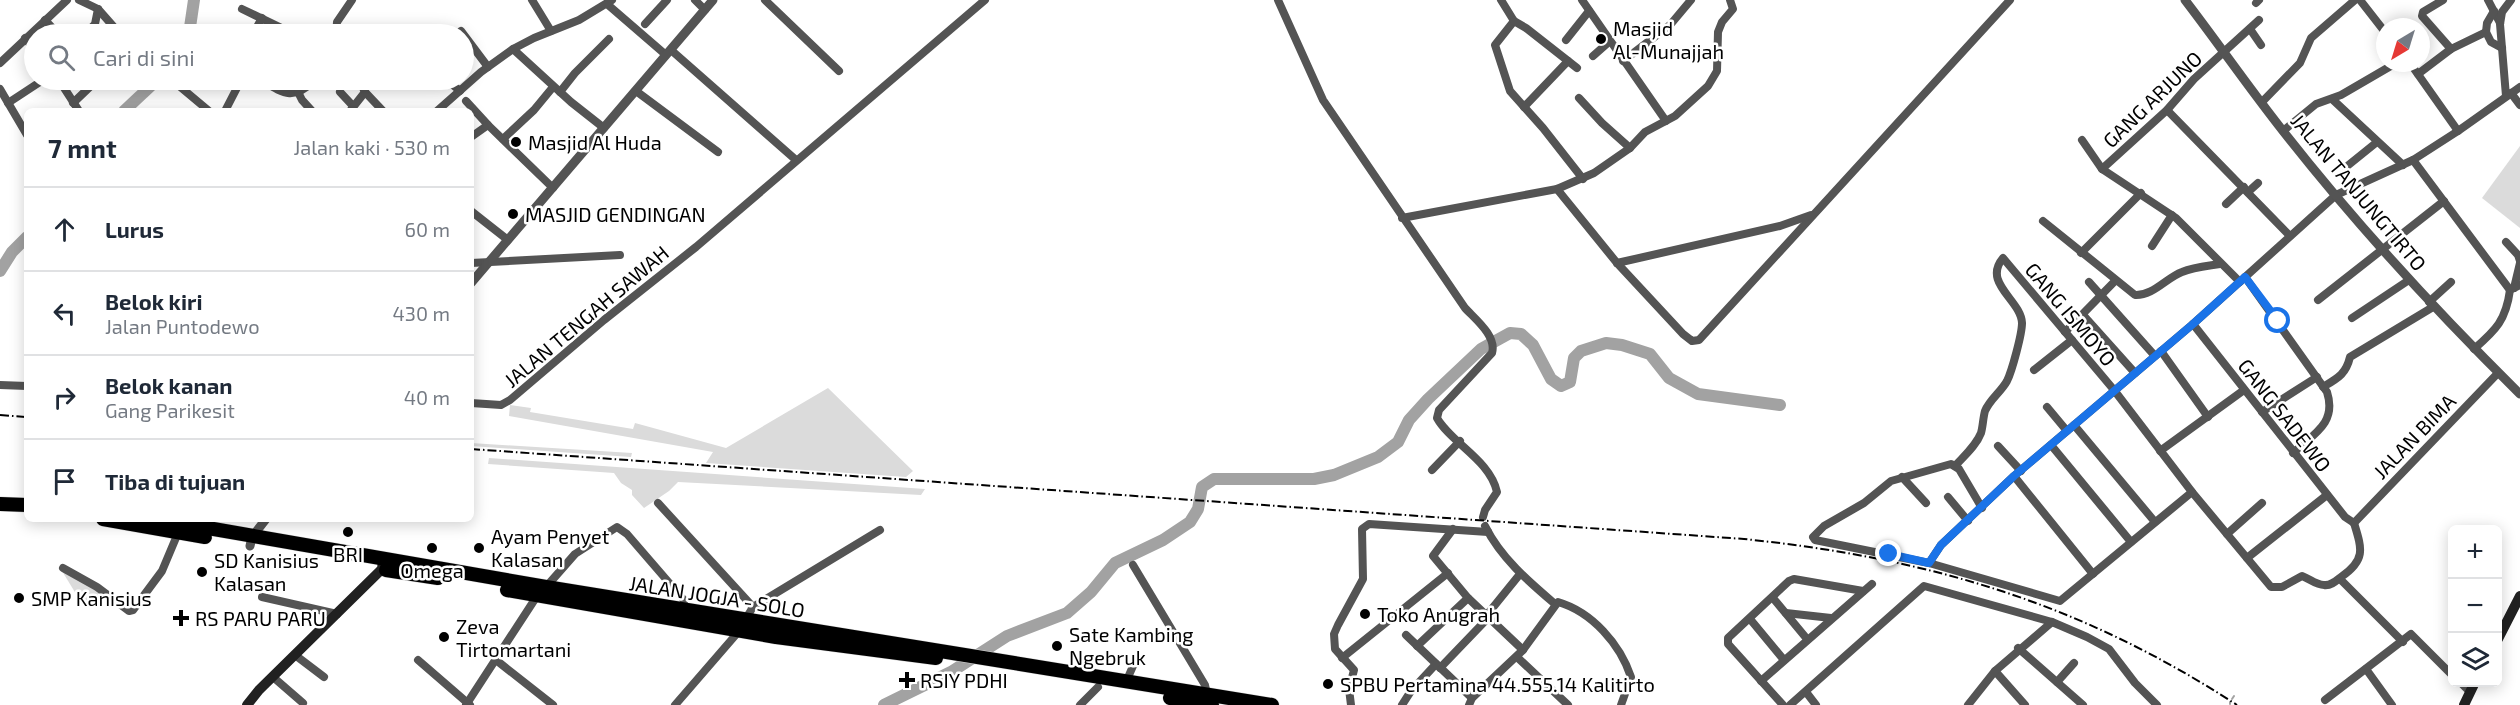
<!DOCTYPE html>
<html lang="id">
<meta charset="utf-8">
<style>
body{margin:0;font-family:"Exo 2",sans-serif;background:#f2f2f3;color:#1f2937}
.controls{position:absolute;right:18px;bottom:18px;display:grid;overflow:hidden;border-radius:9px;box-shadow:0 3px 15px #0003}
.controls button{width:54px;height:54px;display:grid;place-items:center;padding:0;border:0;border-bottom:2px solid #e0e1e3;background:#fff;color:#1f2937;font:30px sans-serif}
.compass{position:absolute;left:2376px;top:18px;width:54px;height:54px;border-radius:50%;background:#fff;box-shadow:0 3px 15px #0003;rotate:218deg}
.stop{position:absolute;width:18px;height:18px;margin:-14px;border:4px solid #1a73e8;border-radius:50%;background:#fff}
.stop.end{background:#1a73e8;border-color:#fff;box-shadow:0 2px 6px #0008}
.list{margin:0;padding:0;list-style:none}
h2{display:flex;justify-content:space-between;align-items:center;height:78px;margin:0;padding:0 24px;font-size:26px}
h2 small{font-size:20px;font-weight:400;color:#747a83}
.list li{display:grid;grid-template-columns:39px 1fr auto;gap:18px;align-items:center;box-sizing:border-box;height:84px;padding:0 24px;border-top:2px solid #e0e1e3}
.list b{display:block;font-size:22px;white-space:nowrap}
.list p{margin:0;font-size:20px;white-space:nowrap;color:#747a83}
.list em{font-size:20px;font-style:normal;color:#747a83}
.icon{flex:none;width:33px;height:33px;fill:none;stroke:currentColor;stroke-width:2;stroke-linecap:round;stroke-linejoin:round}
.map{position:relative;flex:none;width:2520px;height:705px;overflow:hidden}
.search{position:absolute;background:#fff;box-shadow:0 3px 15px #0003;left:24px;top:24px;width:450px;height:66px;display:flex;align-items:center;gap:15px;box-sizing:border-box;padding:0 21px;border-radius:33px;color:#747a83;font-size:22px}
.panel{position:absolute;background:#fff;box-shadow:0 3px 15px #0003;left:24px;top:108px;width:450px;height:414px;border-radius:9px}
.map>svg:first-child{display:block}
</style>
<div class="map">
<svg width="2520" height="705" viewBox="0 0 2520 705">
<rect width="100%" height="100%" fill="#fff"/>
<g fill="#dbdbdb">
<polygon points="2520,146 2520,228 2482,198"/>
<polygon points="828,388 913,471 906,477 706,463 713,452 509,416 510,405 531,408 530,412 633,429 635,423 726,448"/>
<polygon points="471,443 632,453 631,457 471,446"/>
<polygon points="489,458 925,489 921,495 678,482 669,491 644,508 632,495 632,490 621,483 614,473 488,464"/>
<polygon points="62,571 101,592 84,607"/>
</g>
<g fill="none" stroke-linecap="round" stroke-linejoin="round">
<g stroke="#a2a2a2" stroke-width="2">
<polyline points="2232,699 2234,696"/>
<polyline points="2230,704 2230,702"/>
</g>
<g stroke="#a2a2a2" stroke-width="12">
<polyline points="189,34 194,0"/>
<polyline points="124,111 157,80"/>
<polyline points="0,271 12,252 27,237"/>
<polyline points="884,705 951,672 1007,636 1067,613 1091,592 1115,563 1163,540 1190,522 1198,509 1202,487 1214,479 1314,479 1334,475 1378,457 1398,442 1409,420 1428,399 1481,349 1510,333 1521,334 1533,345 1551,379 1561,386 1570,382 1574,358 1581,351 1606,343 1622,345 1650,354 1669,378 1698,394 1780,405"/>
</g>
<defs>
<g id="trunk">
<polyline points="0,504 27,505"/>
<polyline points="103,519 205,537"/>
<polyline points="156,519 546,587 1272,705"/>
<polyline points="386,570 438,578"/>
<polyline points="507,590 776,637 936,658"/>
<polyline points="1170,698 1212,705"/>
</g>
</defs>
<use href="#trunk" stroke="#dbdbdb" stroke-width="15"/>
<g stroke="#545454" stroke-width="8">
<polyline points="79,0 98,9 120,34"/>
<polyline points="532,0 551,31"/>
<polyline points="695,0 705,10"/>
<polyline points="765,0 839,71"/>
<path d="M1278 0 1323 100 1465 308C1475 319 1497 336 1492 353L1439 410 1437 418C1451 443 1490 460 1497 492L1485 510 1483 517"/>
<polyline points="1501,0 1514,21 1495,45 1510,91 1543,128 1583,179"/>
<polyline points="1582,0 1666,121"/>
<polyline points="2360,0 2385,32"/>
<polyline points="2443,0 2423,12 2422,16 2451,49"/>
<polyline points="2488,0 2500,23"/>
<polyline points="2256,3 2259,0"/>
<polyline points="607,4 666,55"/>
<polyline points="242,9 294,34"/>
<polyline points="45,20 58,34"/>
<polyline points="1514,21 1526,28 1577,68"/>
<polyline points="645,24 667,0"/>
<polyline points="2250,29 2261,45"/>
<polyline points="461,31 488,67"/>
<polyline points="2486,32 2487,23 2494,11"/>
<polyline points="85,34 95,24 98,9"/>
<polyline points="253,34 262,18"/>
<polyline points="336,34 337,22 352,0"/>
<polyline points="25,38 34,49"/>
<polyline points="1566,40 1589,11"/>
<polyline points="513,49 571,102 604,128"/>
<polyline points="671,50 796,160"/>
<polyline points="1593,56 1610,41"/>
<polyline points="1623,61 1670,25 1691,0"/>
<polyline points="0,63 67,0"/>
<polyline points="2410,63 2458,131"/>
<polyline points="2418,74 2451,49 2486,32 2491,42 2502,48"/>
<polyline points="59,80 79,111"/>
<polyline points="172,80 209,111"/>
<path d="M261 80C284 94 293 101 315 80"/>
<polyline points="359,80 365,92 383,111"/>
<polyline points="447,80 460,91"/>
<polyline points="0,89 27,135"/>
<polyline points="636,91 718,152"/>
<polyline points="298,92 302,100 312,111"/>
<polyline points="340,92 353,106"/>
<polyline points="560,92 575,73 609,39"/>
<polyline points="2511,93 2520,105"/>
<polyline points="2506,96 2500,24 2502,12 2511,0"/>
<polyline points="1579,98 1602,123 1630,148"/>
<polyline points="2332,99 2403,165"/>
<polyline points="466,101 488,125 553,188"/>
<polyline points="2262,102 2300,63 2311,38 2355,0"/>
<polyline points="8,103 43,80"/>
<polyline points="73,103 97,80"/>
<polyline points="1524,107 1568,61"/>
<polyline points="2167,110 2290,236"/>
<polyline points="225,111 241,80"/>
<polyline points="350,111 365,92"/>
<polyline points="437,111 481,72 513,49 534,38 579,20 612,0"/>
<polyline points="2283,131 2316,104 2341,95 2396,63"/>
<polyline points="471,137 488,125"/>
<polyline points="503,139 534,110 553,87"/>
<polyline points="2082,140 2102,169 2176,218 2240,282"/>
<polyline points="2413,160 2510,290"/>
<polyline points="2346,167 2377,142"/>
<polyline points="2102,169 2167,110 2194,79 2259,20"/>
<polyline points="1557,189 1617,263 1683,334 1692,341 1699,340 2010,0"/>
<polyline points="2248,192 2258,183"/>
<polyline points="2226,204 2244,187"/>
<polyline points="471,211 508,240"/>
<polyline points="1402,218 1557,189 1594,173 1630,148 1645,132 1675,116 1708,86 1717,71 1718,32 1722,22 1733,9 1730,0"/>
<path d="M2043 221 2135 295C2153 296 2166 278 2182 272 2194 267 2208 266 2220 264"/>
<polyline points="2506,242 2518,255 2520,261"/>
<polyline points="2152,246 2172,215"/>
<polyline points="2081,253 2141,193"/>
<polyline points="471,263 620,255"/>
<polyline points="1617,263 1780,226 1811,215"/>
<path d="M2245 277 2327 392C2337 423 2314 434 2293 453"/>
<polyline points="2089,282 2155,356"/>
<polyline points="2514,288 2520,263"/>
<polyline points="2318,300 2444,201"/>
<polyline points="2429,302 2451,282"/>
<polyline points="2083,315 2135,373"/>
<polyline points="2352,318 2409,280"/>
<polyline points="2193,324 2345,517 2354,523"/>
<polyline points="2065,332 2115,281"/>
<path d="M2474 349C2496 330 2506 320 2510 290L2520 285"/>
<polyline points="2161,351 2208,417"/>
<polyline points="2034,370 2072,340"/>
<polyline points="0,385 27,386"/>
<path d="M2323 387C2338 378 2346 374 2350 357L2433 307"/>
<polyline points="471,403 501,405 510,400 604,320 696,247 985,0"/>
<polyline points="2047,407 2067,431"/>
<polyline points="2262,412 2317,377"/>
<polyline points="2074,425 2155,522"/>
<polyline points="2051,445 2131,542"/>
<polyline points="1998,446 2021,471"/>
<polyline points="2160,451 2244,390"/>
<path d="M1955 466C1964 456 1976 446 1981 433 1983 426 1983 418 1985 411 1990 399 2001 392 2007 381 2012 371 2022 334 2022 323 2021 300 1982 283 2003 258L2114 390 2192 492 2271 587H2282L2302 576C2310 579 2316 585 2324 585 2331 586 2336 581 2341 577 2366 560 2362 549 2354 523"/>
<polyline points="1432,470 1460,441"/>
<polyline points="2014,476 2093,574"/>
<polyline points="1902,477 1926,503"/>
<polyline points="1948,497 1968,521"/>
<polyline points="658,503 753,607"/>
<polyline points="1982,508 1959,469 1951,464 1891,481 1864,503 1824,526 1813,537 1815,540 1929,563 2060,601 2192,492"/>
<polyline points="2354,523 2498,373"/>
<path d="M1485 526C1501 558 1528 581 1555 604"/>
<polyline points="1453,529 1433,556 1468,598 1523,650"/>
<polyline points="2227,534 2262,503"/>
<polyline points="2247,558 2327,495"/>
<polyline points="1929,563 1941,545 2014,476 2193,324 2336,195 2413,160 2458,131 2520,87"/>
<polyline points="1133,565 1205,685 1207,694"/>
<polyline points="63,568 97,587 129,611 133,610 162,571 178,533"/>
<polyline points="2340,579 2403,642"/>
<polyline points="546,587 575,554 617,527 627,534 684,600 683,610"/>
<polyline points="262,597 337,614"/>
<polyline points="1773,598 1807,639"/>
<polyline points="1786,613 1831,618"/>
<polyline points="1486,616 1520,574"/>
<polyline points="1750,619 1784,660"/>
<polyline points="745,620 753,607 880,530"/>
<polyline points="1406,635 1472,698"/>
<polyline points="1417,646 1468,598"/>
<polyline points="2018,648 2083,705"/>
<polyline points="295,655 324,677"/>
<polyline points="1517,657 1568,705"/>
<polyline points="1342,658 1448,573"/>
<polyline points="418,660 470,705"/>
<polyline points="496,660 553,705"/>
<polyline points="1440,668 1488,618"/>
<polyline points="2366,669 2392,705"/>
<polyline points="1995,671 2025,705"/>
<polyline points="273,677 303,703"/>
<polyline points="1761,681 1872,584"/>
<polyline points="1126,682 1133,666 1138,660"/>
<polyline points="2057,682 2074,663"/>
<polyline points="2460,682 2470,692"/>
<polyline points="1806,692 1816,705"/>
<polyline points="2325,700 2411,634 2452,675"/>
<polyline points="466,705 537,596"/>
<polyline points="675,705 740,630"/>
<polyline points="1080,705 1098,687"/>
<polyline points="1351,705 1349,689 1354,670 1335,649 1334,634 1338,625 1363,579 1362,529 1369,524 1488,532"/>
<polyline points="1402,705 1411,691 1436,664"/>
<path d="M1469 705 1472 698 1523 650 1558 602C1592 612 1620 644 1631 677L1621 705"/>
<polyline points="1783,705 1728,644 1728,638 1789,581 1794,579 1863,591"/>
<polyline points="1790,705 1924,586 2052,622 2087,637 2109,649 2135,683 2157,705"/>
<polyline points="1968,705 1995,671 2052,622"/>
</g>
<g stroke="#545454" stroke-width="9">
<path d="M2185 0C2218 43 2249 88 2283 131 2356 224 2436 311 2520 394"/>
<polyline points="471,283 713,0"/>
<polyline points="250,546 252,537 266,519"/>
</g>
<g stroke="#212121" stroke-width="10">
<polyline points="2498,639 2520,596"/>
<polyline points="247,705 259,690 382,569 383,560"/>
<polyline points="2464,705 2475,682"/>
</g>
<use href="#trunk" stroke="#000" stroke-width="14"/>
<g stroke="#000" stroke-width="2" stroke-dasharray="9 3 1.5 3" stroke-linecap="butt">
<polyline points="0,415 27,417"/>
<path d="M471 449 1744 539C1929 558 2080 603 2237 705"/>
</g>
</g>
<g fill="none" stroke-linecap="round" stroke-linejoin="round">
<polyline stroke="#1a73e8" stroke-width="8" points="1889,554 1929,563 1941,545 2014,476 2193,324 2245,277 2278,321"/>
</g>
<g fill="#000" stroke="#fff" stroke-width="2">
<circle cx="1601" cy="39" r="6"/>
<circle cx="516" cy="142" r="6"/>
<circle cx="513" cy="214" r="6"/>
<circle cx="348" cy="532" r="6"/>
<circle cx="432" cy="548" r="6"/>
<circle cx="479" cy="548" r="6"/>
<circle cx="202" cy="572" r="6"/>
<circle cx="19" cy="598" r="6"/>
<circle cx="1365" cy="614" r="6"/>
<path d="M178 609h6v6h6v6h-6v6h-6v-6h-6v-6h6z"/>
<circle cx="444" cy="637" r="6"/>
<circle cx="1057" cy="646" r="6"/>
<path d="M904 671h6v6h6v6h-6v6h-6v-6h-6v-6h6z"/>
<circle cx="1328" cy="684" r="6"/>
</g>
<g text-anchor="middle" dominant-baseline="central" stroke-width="5" stroke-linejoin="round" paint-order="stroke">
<g font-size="20" fill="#000" stroke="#fff" text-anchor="start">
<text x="1613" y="28">Masjid<tspan x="1613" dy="23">Al-Munajjah</tspan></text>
<text x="528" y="142">Masjid Al Huda</text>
<text x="525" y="214">MASJID GENDINGAN</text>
<text x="491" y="536">Ayam Penyet<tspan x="491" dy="23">Kalasan</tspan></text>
<text x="348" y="554" text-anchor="middle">BRI</text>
<text x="214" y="560">SD Kanisius<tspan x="214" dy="23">Kalasan</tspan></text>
<text x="432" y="570" text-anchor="middle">Omega</text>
<text x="31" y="598">SMP Kanisius</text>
<text x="1377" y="614">Toko Anugrah</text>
<text x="195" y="618">RS PARU PARU</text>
<text x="456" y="626">Zeva<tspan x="456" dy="23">Tirtomartani</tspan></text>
<text x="1069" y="634">Sate Kambing<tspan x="1069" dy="23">Ngebruk</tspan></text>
<text x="920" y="680">RSIY PDHI</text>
<text x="1340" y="684">SPBU Pertamina 44.555.14 Kalitirto</text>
</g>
<g font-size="20" fill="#000" stroke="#fff">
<text transform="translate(2152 99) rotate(-44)">GANG ARJUNO</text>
<text transform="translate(2359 192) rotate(50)">JALAN TANJUNGTIRTO</text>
<text transform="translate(2071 314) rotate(50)">GANG ISMOYO</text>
<text transform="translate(586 316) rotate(-40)">JALAN TENGAH SAWAH</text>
<text transform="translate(2285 415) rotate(52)">GANG SADEWO</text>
<text transform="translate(2414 436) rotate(-46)">JALAN BIMA</text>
<text transform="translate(717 596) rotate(9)">JALAN JOGJA - SOLO</text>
</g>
</g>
</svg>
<div class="controls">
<button>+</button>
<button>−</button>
<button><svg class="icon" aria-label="layers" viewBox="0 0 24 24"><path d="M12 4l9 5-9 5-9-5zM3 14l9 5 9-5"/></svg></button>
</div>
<svg class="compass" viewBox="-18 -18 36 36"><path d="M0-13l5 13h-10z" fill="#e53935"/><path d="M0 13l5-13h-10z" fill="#747a83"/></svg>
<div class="stop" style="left:2278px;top:321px"></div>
<div class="stop end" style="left:1889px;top:554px"></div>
<div class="search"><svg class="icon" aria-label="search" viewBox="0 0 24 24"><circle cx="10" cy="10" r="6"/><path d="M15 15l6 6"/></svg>Cari di sini</div>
<section class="panel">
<h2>7 mnt<small>Jalan kaki · 530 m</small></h2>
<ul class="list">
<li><svg class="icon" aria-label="ahead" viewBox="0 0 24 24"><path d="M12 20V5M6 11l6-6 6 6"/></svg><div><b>Lurus</b></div><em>60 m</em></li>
<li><svg class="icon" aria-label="left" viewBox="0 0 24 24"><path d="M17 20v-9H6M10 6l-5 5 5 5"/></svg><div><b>Belok kiri</b><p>Jalan Puntodewo</p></div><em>430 m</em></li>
<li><svg class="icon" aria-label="right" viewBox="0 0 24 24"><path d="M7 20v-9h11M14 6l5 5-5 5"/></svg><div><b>Belok kanan</b><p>Gang Parikesit</p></div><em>40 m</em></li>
<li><svg class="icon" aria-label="arrive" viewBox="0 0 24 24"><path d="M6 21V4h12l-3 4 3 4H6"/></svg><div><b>Tiba di tujuan</b></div></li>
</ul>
</section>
</div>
